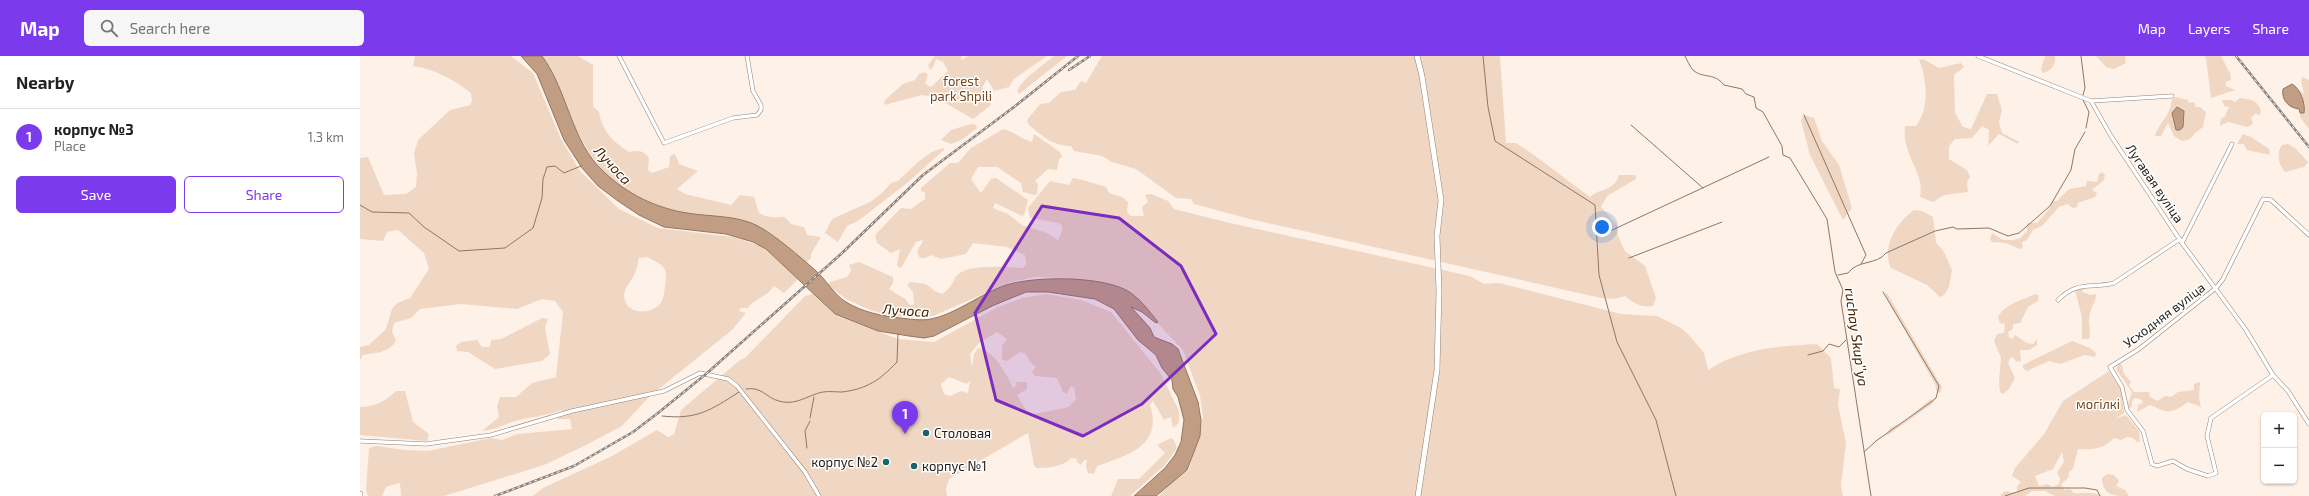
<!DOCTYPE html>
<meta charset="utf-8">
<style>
body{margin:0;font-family:"Exo 2",sans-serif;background:#f6f6f6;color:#222}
.controls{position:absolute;right:12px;bottom:12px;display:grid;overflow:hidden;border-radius:6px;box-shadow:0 1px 3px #0004}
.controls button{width:36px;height:36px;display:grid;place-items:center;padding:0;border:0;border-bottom:1px solid #e0e0e0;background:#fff;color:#222;font:20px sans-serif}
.you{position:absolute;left:1242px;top:171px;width:14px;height:14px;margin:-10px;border:3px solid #fff;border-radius:50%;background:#1a73e8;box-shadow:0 0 0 6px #1a73e833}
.badge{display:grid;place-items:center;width:26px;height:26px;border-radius:50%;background:#7c3aed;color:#fff;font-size:13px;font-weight:700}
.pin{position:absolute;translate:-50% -33px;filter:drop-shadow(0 1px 2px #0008)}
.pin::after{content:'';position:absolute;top:21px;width:14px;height:12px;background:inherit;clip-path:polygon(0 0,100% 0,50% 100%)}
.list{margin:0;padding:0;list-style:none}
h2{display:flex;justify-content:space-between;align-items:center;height:52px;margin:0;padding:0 16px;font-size:17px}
h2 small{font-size:13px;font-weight:400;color:#767676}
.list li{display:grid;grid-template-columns:26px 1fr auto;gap:12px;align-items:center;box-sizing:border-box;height:56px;padding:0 16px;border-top:1px solid #e0e0e0}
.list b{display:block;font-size:15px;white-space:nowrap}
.list p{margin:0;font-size:13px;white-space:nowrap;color:#767676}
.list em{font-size:13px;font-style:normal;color:#767676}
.actions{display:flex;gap:8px;padding:12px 16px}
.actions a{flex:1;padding:9px 0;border:1px solid #7c3aed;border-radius:6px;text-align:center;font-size:14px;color:#7c3aed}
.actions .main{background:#7c3aed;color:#fff}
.icon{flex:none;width:22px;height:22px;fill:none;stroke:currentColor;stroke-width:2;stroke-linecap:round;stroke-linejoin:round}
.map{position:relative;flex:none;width:1949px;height:440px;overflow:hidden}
header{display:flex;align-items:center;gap:24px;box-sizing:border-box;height:56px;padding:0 20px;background:#7c3aed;color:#fff}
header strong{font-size:19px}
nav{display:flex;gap:22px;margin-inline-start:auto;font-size:14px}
.search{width:280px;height:36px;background:#f6f6f6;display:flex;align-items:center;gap:10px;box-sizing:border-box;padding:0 14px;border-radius:6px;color:#767676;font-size:15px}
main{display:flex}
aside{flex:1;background:#fff}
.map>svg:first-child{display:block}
</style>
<header>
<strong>Map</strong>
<div class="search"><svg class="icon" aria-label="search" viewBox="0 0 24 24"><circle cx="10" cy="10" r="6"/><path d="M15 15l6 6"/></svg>Search here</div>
<nav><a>Map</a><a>Layers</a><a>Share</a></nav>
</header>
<main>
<aside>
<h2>Nearby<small></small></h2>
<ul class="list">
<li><span class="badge">1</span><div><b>корпус №3</b><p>Place</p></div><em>1.3 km</em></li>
</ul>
<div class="actions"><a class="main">Save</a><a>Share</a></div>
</aside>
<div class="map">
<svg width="1949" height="440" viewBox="0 0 1949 440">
<rect width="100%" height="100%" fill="#fdf1e8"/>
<g fill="#f0d7c4" fill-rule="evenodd">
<path d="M55 0H151L173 17 201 83 220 115 259 153 298 172 373 181 403 191 439 222 424 237 414 230C407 241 395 242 388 252H381L379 255 386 257 372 274 290 340 262 370 224 390 184 409 84 440H41L40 427 26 431 22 440H8L6 434 9 392 16 390 45 394 68 395 131 382 142 384 157 378 212 373 210 363H197L202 354C186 360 169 361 152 366 141 370 134 374 122 375L139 361 137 350 140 341H156L172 327 196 321 203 256 195 245 182 243 157 253 101 248 60 253 51 262 34 267 32 276 36 285C27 298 17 296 3 299L0 304V291L9 289 26 273 32 253 37 247 50 242 69 213 64 197 38 174 27 176 23 185 0 183V102L8 101 24 139 46 138 56 131 57 117 54 98 58 84 90 54 110 49 112 45 111 37C94 24 75 13 53 10ZM287 201C304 210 308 210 305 230 304 236 304 243 300 248 289 260 264 258 264 239 265 230 272 225 275 217 277 212 278 207 279 202Z"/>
<path d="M182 0H218L233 9V50L239 56C242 75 253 86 269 96 278 94 283 94 289 102L288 114 292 117 309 111 310 100 315 98 319 108 338 115 317 133 325 138 371 149 380 139 394 141 399 157C403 159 407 161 411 161 422 163 422 156 431 168L444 171 447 179 461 181 451 198V202L446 207 414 181 398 170 384 165 326 157 298 150 275 140 258 128 242 115 229 96 213 68 190 11Z"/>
<polygon points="575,0 601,0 602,4 608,0 687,0 654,23 649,31 634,35 627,23 622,32 630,41 631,49 613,63 575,41 562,39 524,49 525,44 543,28 555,24 559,18 565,16 568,19 565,28 571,31 588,15 583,6 576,3 573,11 570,14 568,9"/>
<polygon points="694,0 707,0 659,38 657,35 661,28 670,19"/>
<path d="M742 0H1140L1146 87H1156L1174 99 1230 141C1239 132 1254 136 1259 119H1275L1276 123 1247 140 1241 151 1257 169 1258 180 1265 195 1285 210 1296 242 1293 250C1282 252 1273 247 1265 240L1255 243 1241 242 890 163 834 148 831 143 816 142 776 113 752 106 742 100 714 95 711 90C695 90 686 83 675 74 671 70 668 70 667 64L680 48 689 47 701 36 715 34 721 25 726 27Z"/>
<path d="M1685 0H1695C1697 8 1690 16 1683 17L1681 13Z"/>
<polygon points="1736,0 1765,0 1766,7 1754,13 1746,11"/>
<polygon points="1844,0 1861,0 1870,17 1871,24 1866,26 1866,30 1875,34 1851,42 1846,2"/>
<path d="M1563 3 1579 12 1601 7 1604 11 1594 19 1595 57 1603 71 1611 73 1627 38H1637L1642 54 1639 66 1642 77 1659 86 1658 88 1639 78 1628 90 1629 74 1622 70 1612 82 1595 83 1589 90V103L1607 114 1610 121 1607 126 1608 136 1584 139 1573 146 1560 141C1566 118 1541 98 1545 70H1556C1570 52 1567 24 1559 4Z"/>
<polygon points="1943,21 1949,24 1949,73 1940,61 1940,57 1944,57 1945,48 1938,33 1944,38 1941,24"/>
<path d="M1816 41 1828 44 1829 47 1835 46V51H1840L1846 56 1843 71 1835 77 1830 83 1822 85 1814 80 1808 67 1801 80H1795C1800 65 1810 61 1812 43Z"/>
<path d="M1880 42C1890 43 1897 44 1901 54L1900 59 1895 58 1891 62 1893 68 1887 71 1868 66 1860 70 1861 63 1865 60 1869 51 1864 50 1862 44H1871L1875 46Z"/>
<polygon points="1444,59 1454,62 1462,85 1479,109 1492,152 1483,164 1450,99 1441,64"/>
<polygon points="611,68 616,69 617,72 603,83 591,88 581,84 591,74"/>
<path d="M643 73C655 76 661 83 672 86L674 78 700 96 702 101 699 103 697 114 688 113 675 125 678 128 677 138 674 139 663 136 661 127 637 111H618L611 123 621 137 631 123 636 122 668 144 664 159 662 160 635 147 633 152 648 158 662 169 687 177 698 184 702 175V170L699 167 670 162 668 152 690 125 709 129 713 122C716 122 744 130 746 131 747 132 748 135 749 137L762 141 768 146 767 156 771 160H784L782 151 788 146 785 139 791 138 808 145 814 153 866 166 1110 220 1124 228 1139 227 1261 258 1297 260 1321 272 1328 278 1344 297 1348 314C1381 292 1420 290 1457 288L1471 302 1474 332 1480 333 1478 349 1486 387 1481 430 1483 440H799L811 427 829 414 843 361 840 340 823 294 768 236 737 226 705 222 676 221 651 226 573 260 555 261 532 260 510 254 486 243 468 229 470 226 487 221 491 215 489 209 499 206 533 221V227L529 233 545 243 550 249 554 248 553 236 547 229 550 226 566 228 575 235 582 238C595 230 592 222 600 217 613 208 647 211 663 212L666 208 665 199 647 191 613 187 606 198 581 203 571 199 565 202H560C554 193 561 192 563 184L556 186 541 212 537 210 540 193 531 197 517 187 515 179 541 152 551 153 565 143V136L561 135V132L590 107H598L611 92Z"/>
<polygon points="1883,78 1891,81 1909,93 1910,99 1887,94 1884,88 1877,88"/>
<path d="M1928 88 1935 92 1948 106 1944 111 1925 116C1918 108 1916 98 1922 89Z"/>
<polygon points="583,92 585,93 547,127 498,165 487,170 478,186 465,177 472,163 510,146 521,138 531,127 538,125 559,105 572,96"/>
<polygon points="1742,116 1745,119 1744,124 1732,134 1737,137 1735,141 1718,147 1717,151 1713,152 1707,148 1699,151 1682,170 1673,174 1667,184 1662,186 1663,192 1659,193 1646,187 1632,186 1630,183 1632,177 1643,184 1653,184 1660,182 1667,175 1667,167 1677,167 1690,152 1692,145 1697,145 1709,133 1726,130 1727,125 1737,126 1739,118"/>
<path d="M1554 154 1562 155 1573 161 1576 187 1583 194 1592 214 1589 231 1584 239 1580 241 1567 229 1531 212C1521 191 1537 166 1554 154Z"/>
<path d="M1724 232 1722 236 1731 239 1736 238C1736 246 1732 249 1730 257 1727 265 1732 274 1729 283H1722V261L1715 234Z"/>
<polygon points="1527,237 1582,331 1580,337 1577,336 1575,328 1527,243 1525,238"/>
<path d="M453 238 475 259 538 283 574 286 638 251 662 242 687 238 721 244 751 256 801 318 819 355V367L813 372 811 361 804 364 793 345 790 349C803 390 768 399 737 410L734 418 728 417 726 410 727 404H724L721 409 717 406V403L711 402C704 411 687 412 676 412L674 409 668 377 589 423 586 433 587 440H173L183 432 252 400 297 374 308 381 314 378 321 354 380 304 385 302 445 240ZM637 276 647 283 642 290V304L647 305 660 296 666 298 670 306 676 311 672 316 675 320 697 322 703 336 707 338 710 331H714L716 343 709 351 669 359 657 339 667 333V326H657L654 333C646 319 636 295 618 292L614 298 612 311 610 298 619 287ZM589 321 607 328 610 324 608 337 601 335 590 340 584 338 581 328Z"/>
<path d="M1676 238 1679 240 1678 245 1668 251 1660 267 1653 268V273L1648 276 1649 281 1652 283 1655 279 1667 287 1673 288 1677 283V289L1669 294H1660L1661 305 1657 306 1652 301 1650 302 1648 307 1655 322 1649 333 1643 338 1640 336 1639 325 1641 302 1634 285 1637 278 1644 277 1645 268 1640 267 1638 261C1644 249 1663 243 1676 238Z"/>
<polygon points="182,262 188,263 185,272 190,298 182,305 135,313 108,296 97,295 96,290 101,286 117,284 122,291 130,291 131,284 141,283"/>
<polygon points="1712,285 1730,292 1736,297 1735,301 1725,299 1700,308 1689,305 1667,315 1663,312 1663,309"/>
<path d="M1759 307 1762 309 1764 318 1771 326 1769 329 1774 336H1790L1789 340 1797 345 1805 340 1811 341 1818 336 1834 334V328L1840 326 1839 342 1841 351 1828 346C1810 358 1811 358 1790 349L1777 356 1778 349 1783 347 1782 344 1775 342 1772 345V351L1769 352 1768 348 1772 336 1756 313Z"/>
<path d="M1749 315 1761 332 1764 357 1755 363 1766 359 1779 375 1780 385 1777 386 1773 382 1767 381 1761 384 1754 382C1744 393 1733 394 1718 393L1713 413 1709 416 1708 422 1701 428 1704 434 1710 433 1714 437C1726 438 1731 435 1743 440H1695L1685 435H1672L1665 440H1640L1645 435 1655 437 1657 435V430L1661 426 1652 420 1655 412 1684 378 1703 345ZM1702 396 1704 406 1697 416 1700 423 1699 428 1693 431 1687 428 1679 430 1675 420 1693 413Z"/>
<path d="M36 335H45L53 366 69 378 67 385 0 379V351C14 351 26 345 36 335Z"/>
<polygon points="1571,343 1574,345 1572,348 1528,379 1526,379 1531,371 1542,367"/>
<polygon points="811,382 814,384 817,392 805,409 770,440 751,440 758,423 779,423 805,397 797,389"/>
<path d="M1747 418 1754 419 1759 425 1756 430 1765 434 1769 440C1754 440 1743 440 1742 422Z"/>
</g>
<g fill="#c19e83" stroke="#917763">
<path d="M161 0H182C208 35 211 86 244 116 267 138 296 152 327 157 351 161 377 159 398 170 416 180 439 200 455 214 466 223 474 239 486 246 502 256 522 260 540 262 549 263 562 265 571 263 594 259 622 237 646 229 675 220 739 220 766 234 779 241 789 255 798 266L796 267 782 256 771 251 790 272 794 281 812 288 818 293 838 346 841 364 840 380 827 414 796 440H774L805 412 815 399 821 386 824 364 818 341 813 333 812 324 802 312 796 299 778 284 754 253 735 243 688 236H666L632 250 574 280 564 282 549 280 518 275 475 258 406 193 393 186 366 178 304 171 279 159 258 145 238 130 222 112 204 84 177 18Z"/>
<path d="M1932 28C1940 32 1946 48 1944 57H1940L1939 53C1929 52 1921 44 1923 33Z"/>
<polygon points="1817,51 1824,55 1823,71 1820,74 1816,74 1812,57"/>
</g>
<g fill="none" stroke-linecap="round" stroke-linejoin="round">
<g stroke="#917763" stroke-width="1">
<polyline points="1123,0 1128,51 1135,85 1235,149 1239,219 1257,286 1296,364 1316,440"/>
<path d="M1325 0C1327 4 1330 11 1333 14 1343 23 1354 16 1364 29L1382 33 1386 38 1394 41 1396 52 1403 56 1422 90 1423 99 1430 102 1467 163 1475 216 1483 234 1481 245 1511 440"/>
<polyline points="1721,0 1725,32 1723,39"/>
<polyline points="1723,44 1729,56 1726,72"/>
<polyline points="1444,59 1506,199 1501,208"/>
<polyline points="1271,69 1343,132"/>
<polyline points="0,149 12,156 49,157 64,171 99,195 145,192 173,172 182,142 183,123 187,111 195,110 204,117 221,110"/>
<polyline points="1248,176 1409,101"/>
<polyline points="1269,202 1362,166"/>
<path d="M1478 219 1488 217C1497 204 1517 209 1526 197L1575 175 1593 171 1597 173 1629 172 1648 180 1659 177 1690 150 1711 114 1715 93 1725 76"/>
<polyline points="1448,299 1463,295 1469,288 1479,291 1486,284"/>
<path d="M386 333C402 330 406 342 419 345 436 350 448 339 463 336 469 335 476 336 482 336 507 333 520 324 537 306L538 278"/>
<path d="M302 360C337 364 351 354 379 336"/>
<polyline points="450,362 454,341"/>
<polyline points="447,392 445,375 450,365"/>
<polyline points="1504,396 1516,385 1571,346 1576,342 1579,330 1523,236"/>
<polyline points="1645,440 1669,432 1725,432 1737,434 1740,440"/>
</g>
<defs>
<g id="street">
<polyline points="259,0 304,87 373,62 397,59 401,54 401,49 393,35 387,0"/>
<polyline points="1618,0 1731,45 1751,80 1822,187 1886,274 1913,319 1928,335 1949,368"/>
<polyline points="1731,45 1812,40"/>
<polyline points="1822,187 1872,88"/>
<path d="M1698 244C1718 224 1730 233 1754 227L1820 183"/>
<polyline points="1913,319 1851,362 1847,380 1856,417 1848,420 1827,413 1813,405 1797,410 1792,408 1783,375 1767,354 1762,331 1750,311 1779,293 1856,232 1863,223 1903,143 1911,144 1949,179"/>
<polyline points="0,385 66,388 131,379 212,355 304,335 340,317 368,323 377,330 445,416 459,440"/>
</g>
<g id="secondary">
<polyline points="1057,0 1062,20 1081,144 1077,180 1079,235 1077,314 1058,440"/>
<polyline points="0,438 0,440"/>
</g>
</defs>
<use href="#street" stroke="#908379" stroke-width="4.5"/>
<use href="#secondary" stroke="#908379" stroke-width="6"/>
<use href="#street" stroke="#fff" stroke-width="3.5"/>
<use href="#secondary" stroke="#fff" stroke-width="5"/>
<defs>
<g id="rail">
<polyline points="1876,0 1949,91"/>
<polyline points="709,14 730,0"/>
<polyline points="135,440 214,410 273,376 298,357 346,318 481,198 563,119 654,51 718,0"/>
</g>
</defs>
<use href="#rail" stroke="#8a827b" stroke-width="2.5"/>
<use href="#rail" stroke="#fff" stroke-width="1" stroke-dasharray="3" stroke-linecap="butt"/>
</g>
<path fill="#7b2cbf" fill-opacity="0.2" stroke="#7b2cbf" stroke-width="3" stroke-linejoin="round" d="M682 150 759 162 821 210 856 278 782 348 723 380 636 344 615 257Z"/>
<g fill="#18646e" stroke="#fff" stroke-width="1.5">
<circle cx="566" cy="377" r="4"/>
<circle cx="526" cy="406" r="4"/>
<circle cx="554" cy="410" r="4"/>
</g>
<g text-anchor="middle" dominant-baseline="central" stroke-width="3" stroke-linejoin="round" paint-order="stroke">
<g font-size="13" fill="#75451b" stroke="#fff">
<text x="601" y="25">forest<tspan x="601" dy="15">park Shpili</tspan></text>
<text x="1738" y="348">могілкі</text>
</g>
<g font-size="13" fill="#211c18" stroke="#fff">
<text transform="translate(1795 127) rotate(56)">Лугавая вуліца</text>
<text transform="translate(1804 259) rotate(-37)">Усходняя вуліца</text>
</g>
<g font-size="13" fill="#211c18" stroke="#fff" text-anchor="start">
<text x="574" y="377">Столовая</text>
<text x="518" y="406" text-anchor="end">корпус №2</text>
<text x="562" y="410">корпус №1</text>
</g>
<g font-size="14" font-style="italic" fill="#452301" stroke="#fff">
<text transform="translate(253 109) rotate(47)">Лучоса</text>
<text transform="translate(546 254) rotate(4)">Лучоса</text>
<text transform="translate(1497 281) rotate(82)">ruchay Skup’’ya</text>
</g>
</g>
</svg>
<div class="controls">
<button>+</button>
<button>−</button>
</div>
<div class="you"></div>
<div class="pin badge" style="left:545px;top:378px">1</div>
</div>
</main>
